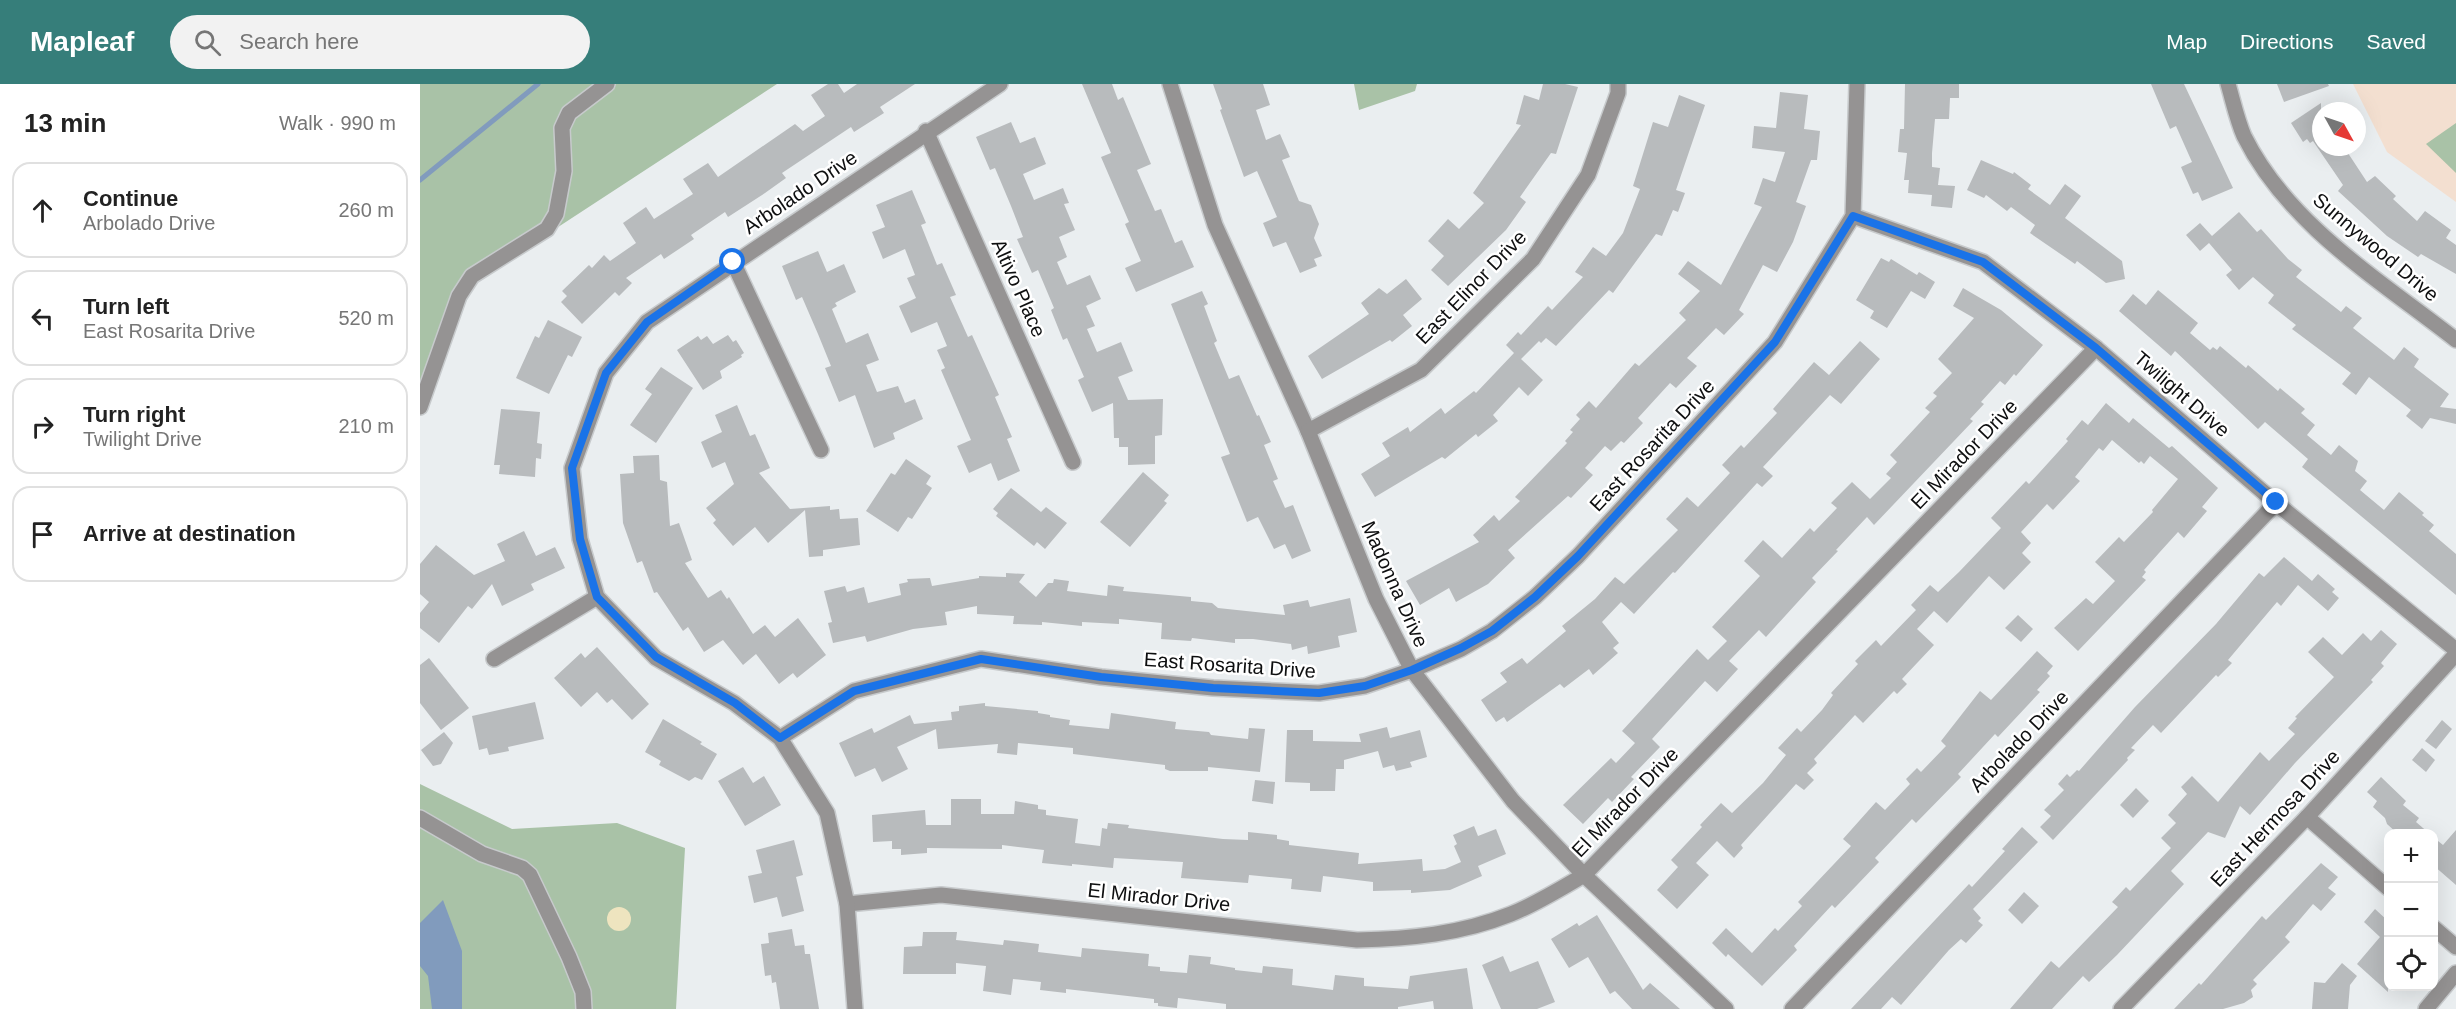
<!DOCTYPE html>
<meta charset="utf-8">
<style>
body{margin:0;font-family:Arial,sans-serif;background:#f2f2f2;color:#222}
.controls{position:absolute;right:18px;bottom:18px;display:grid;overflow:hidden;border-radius:12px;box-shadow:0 6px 24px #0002}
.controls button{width:54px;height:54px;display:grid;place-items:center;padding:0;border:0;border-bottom:2px solid #e0e0e0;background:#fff;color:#222;font:30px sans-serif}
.compass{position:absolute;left:1892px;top:18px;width:54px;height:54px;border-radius:50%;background:#fff;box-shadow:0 6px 24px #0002;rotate:130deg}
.stop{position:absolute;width:18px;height:18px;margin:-14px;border:4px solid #1a73e8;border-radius:50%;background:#fff}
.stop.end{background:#1a73e8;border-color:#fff;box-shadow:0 2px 6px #0008}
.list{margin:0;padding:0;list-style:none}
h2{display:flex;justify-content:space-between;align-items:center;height:78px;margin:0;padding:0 24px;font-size:26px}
h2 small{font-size:20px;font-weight:400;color:#767676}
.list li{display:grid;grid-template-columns:39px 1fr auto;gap:18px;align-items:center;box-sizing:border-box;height:96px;margin:0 12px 12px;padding:0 12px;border:2px solid #e0e0e0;border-radius:18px}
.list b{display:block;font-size:22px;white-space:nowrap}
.list p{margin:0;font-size:20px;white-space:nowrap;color:#767676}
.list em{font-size:20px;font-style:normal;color:#767676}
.icon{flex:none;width:33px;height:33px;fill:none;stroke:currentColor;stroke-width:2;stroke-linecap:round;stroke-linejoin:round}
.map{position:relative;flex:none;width:2036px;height:925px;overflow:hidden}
header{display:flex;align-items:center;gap:36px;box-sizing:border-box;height:84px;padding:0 30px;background:#367e7a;color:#fff}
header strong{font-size:28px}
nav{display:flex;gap:33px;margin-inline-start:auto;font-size:21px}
.search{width:420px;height:54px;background:#f2f2f2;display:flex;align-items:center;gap:15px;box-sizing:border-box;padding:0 21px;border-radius:33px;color:#767676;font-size:22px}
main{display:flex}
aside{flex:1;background:#fff}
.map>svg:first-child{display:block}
</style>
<header>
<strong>Mapleaf</strong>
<div class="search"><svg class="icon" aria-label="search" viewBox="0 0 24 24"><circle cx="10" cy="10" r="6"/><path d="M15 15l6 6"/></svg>Search here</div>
<nav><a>Map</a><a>Directions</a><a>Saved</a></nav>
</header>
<main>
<aside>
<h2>13 min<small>Walk · 990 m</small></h2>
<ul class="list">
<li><svg class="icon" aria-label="ahead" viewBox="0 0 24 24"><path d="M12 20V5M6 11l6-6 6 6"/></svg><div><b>Continue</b><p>Arbolado Drive</p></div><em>260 m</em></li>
<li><svg class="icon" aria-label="left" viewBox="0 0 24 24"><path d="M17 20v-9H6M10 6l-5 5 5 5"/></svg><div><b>Turn left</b><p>East Rosarita Drive</p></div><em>520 m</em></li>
<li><svg class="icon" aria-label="right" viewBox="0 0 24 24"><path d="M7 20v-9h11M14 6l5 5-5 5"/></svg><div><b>Turn right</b><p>Twilight Drive</p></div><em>210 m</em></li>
<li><svg class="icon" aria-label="arrive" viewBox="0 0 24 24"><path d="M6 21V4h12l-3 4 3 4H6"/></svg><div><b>Arrive at destination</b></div></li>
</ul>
</aside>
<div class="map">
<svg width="2036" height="925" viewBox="0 0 2036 925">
<rect width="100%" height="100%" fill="#eaeef0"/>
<polygon fill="#f3dfd0" points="1933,0 2036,0 2036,118 1967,68"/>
<g fill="#a9c2a7">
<polygon points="0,0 357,0 54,198 0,332"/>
<polygon points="934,0 997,0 995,7 939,26"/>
<polygon points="2036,39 2036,89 2006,60"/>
<polygon points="0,700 92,745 197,739 265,764 256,925 0,925"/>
</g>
<circle fill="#eee4bf" cx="199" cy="835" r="12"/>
<polygon fill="#819bbd" points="23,816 42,867 42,925 12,925 8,892 0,882 0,839"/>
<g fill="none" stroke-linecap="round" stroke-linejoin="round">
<polyline stroke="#819bbd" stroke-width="5" points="0,96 118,0"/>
</g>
<g fill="#b8bbbd">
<polygon points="408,0 418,0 424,9 437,0 495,0 460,23 464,29 434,48 431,43 362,89 366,94 345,109 308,133 305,128 271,151 274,155 244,175 241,170 206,194 212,199 199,212 195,208 162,240 141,218 147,212 142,207 169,181 172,184 184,171 190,177 216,159 203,139 226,123 234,135 273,110 263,95 288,79 298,93 375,40 383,47 405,32 391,11"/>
<polygon points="662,0 692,0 698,16 703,13 731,80 717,86 735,127 741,125 755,159 762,156 774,183 716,208 705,184 721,177 705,140 709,138 681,73 691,69"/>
<polygon points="793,0 843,0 850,21 836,26 846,56 860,50 870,73 862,76 879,117 891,121 899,140 894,154 902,172 894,175 897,182 880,189 866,158 853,163 843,139 857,133 837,87 824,93 800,26 802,25"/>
<polygon points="1123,0 1145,0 1158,3 1136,70 1131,69 1100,113 1106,118 1086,146 1028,202 1011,186 1024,172 1008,157 1028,135 1039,145 1064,119 1053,109 1101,41 1096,40 1104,11 1119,16"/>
<polygon points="1485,0 1539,0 1539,14 1530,14 1529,35 1515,35 1512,69 1512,83 1520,84 1518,101 1535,102 1532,124 1511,122 1512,111 1488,109 1489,96 1484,96 1487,69 1478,68 1480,45 1484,45"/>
<polygon points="1731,0 1764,0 1813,104 1782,117 1778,108 1773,110 1761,83 1772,78 1756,42 1750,45"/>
<polygon points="1857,0 1908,0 1909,2 1864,18"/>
<polygon points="1360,8 1388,11 1384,45 1400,47 1397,76 1391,76 1376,118 1386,122 1373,158 1357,188 1343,181 1319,226 1324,230 1304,251 1296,244 1267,274 1277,282 1256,304 1250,299 1218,334 1223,339 1204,359 1201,357 1191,367 1185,362 1165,384 1173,391 1151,414 1148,412 1088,466 1095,474 1068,500 1036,518 1029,504 1000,521 986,497 1059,458 1053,451 1074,431 1079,437 1100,417 1095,413 1147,359 1145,357 1153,348 1150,346 1160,335 1156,331 1169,317 1176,324 1215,279 1219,282 1266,236 1259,229 1280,207 1258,190 1268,177 1301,201 1342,123 1334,120 1343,94 1355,98 1365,68 1332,64 1334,42 1356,44"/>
<polygon points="1259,11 1285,21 1256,106 1265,109 1258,128 1253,126 1242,152 1236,150 1193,209 1189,206 1136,262 1126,254 1121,259 1119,257 1101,275 1123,296 1108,312 1099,303 1073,331 1078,337 1058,353 1056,350 1025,375 1022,373 955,413 941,390 970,372 962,359 988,343 990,348 1021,324 1025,330 1054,307 1056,309 1094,269 1086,261 1098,248 1101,251 1128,222 1132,226 1163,193 1155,188 1173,163 1186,172 1203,149 1220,105 1213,102 1233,38 1248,43"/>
<polygon points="1901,19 1901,63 1924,63 1947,98 1955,92 1976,112 1973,115 1997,137 2005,127 2031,146 2026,154 2036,161 2036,190 2001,170 1998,173 1967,152 1918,107 1923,101 1893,57 1890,59 1887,55 1883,58 1871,39"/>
<polygon points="591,38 600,59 615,53 626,80 603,90 614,116 643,104 649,119 644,120 655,146 639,153 647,173 637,178 647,201 670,191 681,215 666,222 675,242 667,245 677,268 701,258 713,287 698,293 708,316 743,315 742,351 735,352 735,380 708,381 708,363 699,363 699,354 694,354 693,319 672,328 658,296 664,293 647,254 643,256 631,226 634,224 618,186 612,189 597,155 603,153 591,122 575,84 570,86 556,53"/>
<polygon points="1561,76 1593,90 1594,88 1611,101 1608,105 1630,121 1645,100 1661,112 1645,134 1702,177 1705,195 1686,199 1657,177 1655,180 1610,149 1615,141 1591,123 1587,127 1566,111 1564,114 1547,106"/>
<polygon points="492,106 506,139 501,141 517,181 522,179 536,211 530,213 548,253 552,251 579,311 575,313 592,353 587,355 600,387 578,397 571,379 549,389 537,362 551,356 521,286 525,284 517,266 527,262 517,238 491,249 479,222 496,214 487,194 495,191 485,165 463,175 452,148 465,143 456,121"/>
<polygon points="1819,128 1837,148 1841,145 1868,175 1882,186 1876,193 1921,228 1926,222 1942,234 1933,244 1974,276 1984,263 1999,275 1994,283 2029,310 2020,323 2036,325 2036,340 2010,334 2002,345 1986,332 1991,326 1949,293 1936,311 1922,300 1931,289 1872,245 1876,241 1848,219 1854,211 1833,193 1819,206 1806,191 1812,186 1789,159 1780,167 1766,151 1780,139 1792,152"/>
<polygon points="398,167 407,188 424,180 436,208 415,219 417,222 412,225 426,259 448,249 459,276 446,281 457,308 478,302 485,319 495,315 503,335 473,349 475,355 454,364 435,311 419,318 405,284 411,282 398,250 382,213 376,216 362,182"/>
<polygon points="1461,174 1469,178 1471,175 1497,191 1499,188 1515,198 1505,215 1491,207 1467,244 1450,234 1454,227 1436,216"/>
<polygon points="986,195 1002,215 983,231 992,242 972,258 970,256 902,295 888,272 949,230 941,219 959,204 967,210"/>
<polygon points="1543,204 1581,226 1623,261 1596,292 1594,290 1585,301 1580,297 1561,318 1564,320 1550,335 1553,337 1454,441 1447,433 1416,466 1418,467 1392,494 1396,498 1346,553 1339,546 1309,577 1318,585 1297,608 1285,597 1232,655 1240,663 1211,693 1214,695 1192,718 1188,714 1163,740 1143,721 1191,674 1196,679 1215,659 1202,647 1277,565 1288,576 1307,557 1292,543 1340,492 1324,477 1343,456 1362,474 1390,444 1394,448 1417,424 1411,419 1432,398 1450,415 1471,394 1466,390 1477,378 1470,371 1510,328 1505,324 1517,312 1513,309 1532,289 1518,275 1554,234 1533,222"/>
<polygon points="1738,206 1778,239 1770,249 1790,266 1793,263 1797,266 1800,262 1826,284 1828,281 1858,307 1860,304 1885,325 1881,329 1895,341 1887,351 1911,371 1919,361 1938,377 1935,387 1947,397 1940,406 1964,426 1979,408 2004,429 2002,431 2014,441 2009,447 2036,470 2036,511 1882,383 1888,375 1845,338 1838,345 1755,267 1751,272 1699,227 1713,210 1726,221"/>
<polygon points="782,207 788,220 784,222 797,257 794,259 809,295 819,291 837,332 839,331 851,358 844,361 858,395 853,397 865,424 873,421 891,467 872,475 865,460 854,465 838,433 827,438 801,373 810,370 751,220"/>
<polygon points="128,236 162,253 152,273 148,271 129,310 96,294 115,252 119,254"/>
<polygon points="308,251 313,258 316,256 324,269 321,271 322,273 300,287 302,294 283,306 257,266 278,252 281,256 287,252 293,260"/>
<polygon points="1440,257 1460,275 1421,320 1410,311 1343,383 1353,392 1342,403 1337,399 1255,489 1253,488 1214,530 1201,518 1182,538 1199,559 1193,564 1198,569 1173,591 1169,585 1144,604 1140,600 1087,638 1084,633 1076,638 1061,616 1087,598 1080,589 1102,574 1107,580 1146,547 1142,542 1175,515 1195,493 1204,500 1258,446 1246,435 1267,413 1278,423 1310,389 1302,381 1321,361 1324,364 1357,329 1353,325 1394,278 1409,291"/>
<polygon points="241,283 273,304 236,359 210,341 232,310 225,305"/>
<polygon points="1686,319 1709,339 1713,334 1749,364 1752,362 1798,404 1782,423 1787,427 1764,454 1758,448 1739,469 1724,486 1726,488 1722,493 1726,496 1658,567 1634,544 1666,514 1673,520 1695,497 1675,478 1699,453 1704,458 1733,428 1732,426 1758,395 1730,372 1724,380 1721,377 1719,379 1692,356 1683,367 1679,364 1655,393 1660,397 1633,426 1627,420 1601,448 1611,459 1602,469 1611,478 1584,506 1569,492 1527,539 1514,527 1497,545 1514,561 1482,595 1487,600 1477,610 1474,607 1443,639 1435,631 1394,675 1397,679 1387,689 1394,696 1384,706 1376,700 1321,761 1323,764 1314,774 1297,757 1276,779 1289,791 1257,825 1237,806 1258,783 1251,776 1282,743 1280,741 1301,719 1312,729 1343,699 1366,671 1358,664 1377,644 1381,648 1402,626 1413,611 1411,609 1438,580 1435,577 1456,556 1461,562 1496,526 1491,521 1510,501 1518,508 1539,488 1581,444 1571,434 1606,397 1609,400 1648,357 1646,355 1662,336 1668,341"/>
<polygon points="317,321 330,352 335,350 350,384 339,389 370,425 410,422 410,426 419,425 420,435 438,434 440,461 403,466 403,472 389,473 385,426 348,459 335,443 313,462 293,439 296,436 286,424 314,400 305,378 292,384 281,358 302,348 295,331"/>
<polygon points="81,325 120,328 117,359 122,360 121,375 116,374 115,393 79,390 80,381 74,381"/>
<polygon points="239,371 240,396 247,398 250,442 259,439 272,476 265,479 288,514 301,506 307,515 309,513 333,550 345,541 355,553 378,534 406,571 377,594 373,589 359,600 336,570 323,581 303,556 284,568 268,543 263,547 237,508 234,509 222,477 217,479 203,439 200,390 214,389 213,372"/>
<polygon points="486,375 511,392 506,400 512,404 492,435 488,433 478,448 446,427 471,389 475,391"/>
<polygon points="723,388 749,411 744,417 747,419 710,463 680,438"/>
<polygon points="591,404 621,428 626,423 647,439 625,465 617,458 614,462 576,432 578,429 573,425"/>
<polygon points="104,447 116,472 135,463 145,484 111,500 114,506 82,522 72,500 52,525 48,522 19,559 0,544 0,529 9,518 0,510 0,480 16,461 54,491 85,477 77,460"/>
<polygon points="1864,473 1892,497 1898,490 1915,505 1912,508 1919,514 1908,527 1878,501 1861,522 1857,518 1808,576 1812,579 1798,593 1796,591 1741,649 1733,641 1711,664 1715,666 1707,674 1708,676 1633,756 1620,743 1631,732 1624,726 1644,706 1638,700 1647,690 1650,693 1657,686 1659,687 1715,623 1796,540 1839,489 1844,493"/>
<polygon points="586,489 605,490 599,498 616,513 628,499 633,499 634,495 649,497 647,507 687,512 688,501 704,503 703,507 771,513 771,517 792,519 798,524 865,531 863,521 888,516 890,523 930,514 937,548 918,552 920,563 888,570 887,562 872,566 871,560 833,555 815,555 815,559 772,554 771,557 741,555 742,539 699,535 699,540 662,538 662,542 622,538 622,541 593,540 594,532 557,530 557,522 525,528 527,541 493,545 447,558 445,552 413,559 408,539 412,538 404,507 425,502 427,508 444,503 448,519 481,511 479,500 488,498 487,495 510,494 512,502 559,494 559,492 586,493"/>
<polygon points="1598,531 1613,545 1601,558 1585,544"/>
<polygon points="1961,546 1977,560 1961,579 1964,582 1951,596 1953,598 1875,679 1830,731 1820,722 1805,754 1788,748 1751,787 1764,800 1697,871 1669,898 1663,892 1632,925 1590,925 1631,877 1639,884 1698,823 1692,818 1706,803 1710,807 1751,764 1741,754 1756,739 1748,731 1767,710 1761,703 1772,692 1798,718 1840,668 1849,677 1875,650 1868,644 1877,634 1875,633 1914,593 1888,568 1903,553 1922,571 1943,549 1951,557"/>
<polygon points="177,563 229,620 212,636 192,615 187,619 177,608 161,623 134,594 161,569 165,574"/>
<polygon points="1617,567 1633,582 1627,589 1630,592 1617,606 1620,608 1578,653 1575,650 1538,690 1541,693 1496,739 1492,735 1455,774 1459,778 1415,824 1412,821 1374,862 1377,866 1342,902 1308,870 1306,873 1292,859 1306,844 1332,869 1355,844 1358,847 1382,822 1378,818 1431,762 1423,755 1456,718 1465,726 1490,700 1486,695 1497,684 1501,688 1526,662 1521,657 1560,607 1571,616"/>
<polygon points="9,574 49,624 21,646 0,619 0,581"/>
<polygon points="115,618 124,655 88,663 89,667 69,671 67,664 59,666 52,632"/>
<polygon points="565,619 565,622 618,627 618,629 630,631 630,633 650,636 649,641 689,645 691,629 756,638 755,645 789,648 791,651 828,655 829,644 845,645 840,688 788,683 788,687 750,687 745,685 745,681 653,670 653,664 598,659 597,671 577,669 578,660 518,665 516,645 477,663 488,685 462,698 455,684 435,693 419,659 452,644 454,649 490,631 494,640 532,636 531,628 539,627 539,622"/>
<polygon points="243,635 282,658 280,660 297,670 282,696 275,693 269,697 239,681 241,677 225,668"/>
<polygon points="2022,636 2032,645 2016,665 2005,657"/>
<polygon points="967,643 970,654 1000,646 1007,673 990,678 992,683 976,687 974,681 963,684 958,667 924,676 924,685 916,685 915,707 890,707 890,699 865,698 867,646 893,646 893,657 941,658 939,650"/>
<polygon points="24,648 33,659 21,680 13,682 1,666"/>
<polygon points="2002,664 2015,676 2006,688 1992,676"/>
<polygon points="323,683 333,699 344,692 361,721 325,742 298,697"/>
<polygon points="1961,693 1986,717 1983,721 1999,734 1996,738 2010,750 1978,750 1967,740 1965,734 1953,723 1957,717 1947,708"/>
<polygon points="835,696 855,698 853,720 832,717"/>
<polygon points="1716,704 1729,717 1713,734 1700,721"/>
<polygon points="531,715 561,715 561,730 594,730 595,717 618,721 618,725 626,726 626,731 658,735 655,759 680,762 682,744 687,745 688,739 709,741 708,744 803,755 828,756 828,748 857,751 857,755 869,757 869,761 939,769 938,780 1002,775 1003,787 1025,785 1041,778 1034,762 1037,760 1033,751 1054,742 1058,752 1076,745 1086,770 1058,782 1062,792 1030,806 991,809 991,806 953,807 953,798 903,792 901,808 871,805 872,795 829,791 828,799 761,794 763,778 694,774 693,784 652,780 652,782 622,779 624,766 582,761 582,765 507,764 507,769 481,771 481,765 472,765 472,757 453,758 452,731 505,726 506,741 531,741"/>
<polygon points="1602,743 1618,758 1553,825 1561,834 1558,837 1563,841 1546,859 1541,855 1529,866 1481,921 1472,913 1461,925 1431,925 1549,800 1552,803 1585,767 1582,765"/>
<polygon points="2036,746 2036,801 2013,781 2013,753 2023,761"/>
<polygon points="374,756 383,791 376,793 384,827 362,833 357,813 334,819 328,792 342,789 336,766"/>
<polygon points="1901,779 1918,793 1908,804 1916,810 1901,827 1893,820 1865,853 1870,858 1833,896 1837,900 1831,906 1833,913 1824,919 1803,925 1754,925 1779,899 1781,901 1842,832 1846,836"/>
<polygon points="1604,808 1619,822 1602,840 1588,826"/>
<polygon points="1955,825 1968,837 1968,908 1937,880 1960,853 1944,838"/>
<polygon points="1177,831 1223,906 1230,899 1260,925 1212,925 1195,907 1190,910 1168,873 1149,884 1131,855 1157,839 1159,842"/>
<polygon points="372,845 375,862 384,861 385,870 390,870 399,925 360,925 356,898 352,899 351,891 345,892 341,860 349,859 348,849"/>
<polygon points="503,848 537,848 536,856 583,861 584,856 619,860 618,868 661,873 662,864 729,870 728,882 740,883 740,887 767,889 769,871 791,873 790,880 815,884 815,886 842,889 843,882 873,885 872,901 913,906 915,891 944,894 944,902 988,905 990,892 1047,884 1053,925 1014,925 1013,917 978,923 978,925 806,925 806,920 758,914 757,924 738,922 738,919 734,919 734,915 646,905 646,909 620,906 621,898 593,895 591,911 563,907 566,882 536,879 536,890 483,890 484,863 502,862"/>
<polygon points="1083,872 1090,888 1118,877 1135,918 1117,925 1081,925 1062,881"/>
<polygon points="1922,879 1937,892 1930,901 1928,925 1892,925 1894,898 1905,899"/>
</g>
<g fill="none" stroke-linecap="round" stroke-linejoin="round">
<defs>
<g id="minor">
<polyline points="750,0 795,141 888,347 956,515 992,586 1093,717 1164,791 1306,925"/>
<path d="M1808 0C1813 17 1817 36 1824 52 1868 141 1961 197 2036 256"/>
<polyline points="506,47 653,378"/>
<polyline points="1433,132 1563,178 1676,264 1856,419 2036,566"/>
<polyline points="313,178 401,366"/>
<polyline points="0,323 39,212 52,192 127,145 136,130 144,87 142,44 149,29 187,0"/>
<polyline points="888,347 1001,286 1113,175 1168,91 1198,9 1198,0"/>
<polyline points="74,575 177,513"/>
<polyline points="360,654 434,607 561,575 681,593 793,604 899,609 945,602 992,586 1041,565 1072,547 1115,513 1158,472 1355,258 1433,132 1437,0"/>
<polyline points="1887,733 1968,804"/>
<polyline points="0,734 62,770 102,784 110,791 149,873 163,908 164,925"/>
<path d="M427 820 521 811 937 856C989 855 1041 850 1091 830 1116 820 1140 805 1164 791L1676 264"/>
<polyline points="2014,844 2036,863"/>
<polyline points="435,925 427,820 407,729 360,654 314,619 236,574 177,513 160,455 152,384 186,289 227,238 580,0"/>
<polyline points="1372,925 1856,419"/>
<polyline points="1701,925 1887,733 2036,570"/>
<polyline points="2006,925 2036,889"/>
</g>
</defs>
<use href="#minor" stroke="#c7cacc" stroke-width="18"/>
<use href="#minor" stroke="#959393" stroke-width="15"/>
</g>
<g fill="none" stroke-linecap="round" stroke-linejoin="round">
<polyline stroke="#1a73e8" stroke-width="8" points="313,178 227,238 186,289 152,384 160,455 177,513 236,573 315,619 360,654 434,607 561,575 681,593 793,604 899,609 945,602 992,586 1041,564 1072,547 1115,513 1158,472 1355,258 1433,132 1563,178 1676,264 1856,418"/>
</g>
<g text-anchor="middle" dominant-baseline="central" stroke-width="5" stroke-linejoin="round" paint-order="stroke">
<g font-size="20" fill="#0e0f10" stroke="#fff">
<text transform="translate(380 108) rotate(-34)">Arbolado Drive</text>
<text transform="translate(1956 163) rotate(40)">Sunnywood Drive</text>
<text transform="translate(1051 203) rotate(-46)">East Elinor Drive</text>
<text transform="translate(599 204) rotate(66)">Altivo Place</text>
<text transform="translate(1762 310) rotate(41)">Twilight Drive</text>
<text transform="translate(1232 361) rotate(-47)">East Rosarita Drive</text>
<text transform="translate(1544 370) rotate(-46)">El Mirador Drive</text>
<text transform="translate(975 500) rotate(66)">Madonna Drive</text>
<text transform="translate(810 581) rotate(4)">East Rosarita Drive</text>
<text transform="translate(1599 657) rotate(-46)">Arbolado Drive</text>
<text transform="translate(1205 718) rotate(-46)">El Mirador Drive</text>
<text transform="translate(1855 734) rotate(-47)">East Hermosa Drive</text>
<text transform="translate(739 813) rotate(6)">El Mirador Drive</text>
</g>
</g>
</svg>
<div class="controls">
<button>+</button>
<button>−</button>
<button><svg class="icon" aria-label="locate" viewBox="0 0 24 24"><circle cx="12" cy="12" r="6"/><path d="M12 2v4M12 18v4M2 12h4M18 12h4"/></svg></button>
</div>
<svg class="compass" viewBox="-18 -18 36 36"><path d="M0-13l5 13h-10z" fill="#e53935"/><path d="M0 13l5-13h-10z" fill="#767676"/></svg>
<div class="stop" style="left:313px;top:178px"></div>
<div class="stop end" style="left:1856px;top:418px"></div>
</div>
</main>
